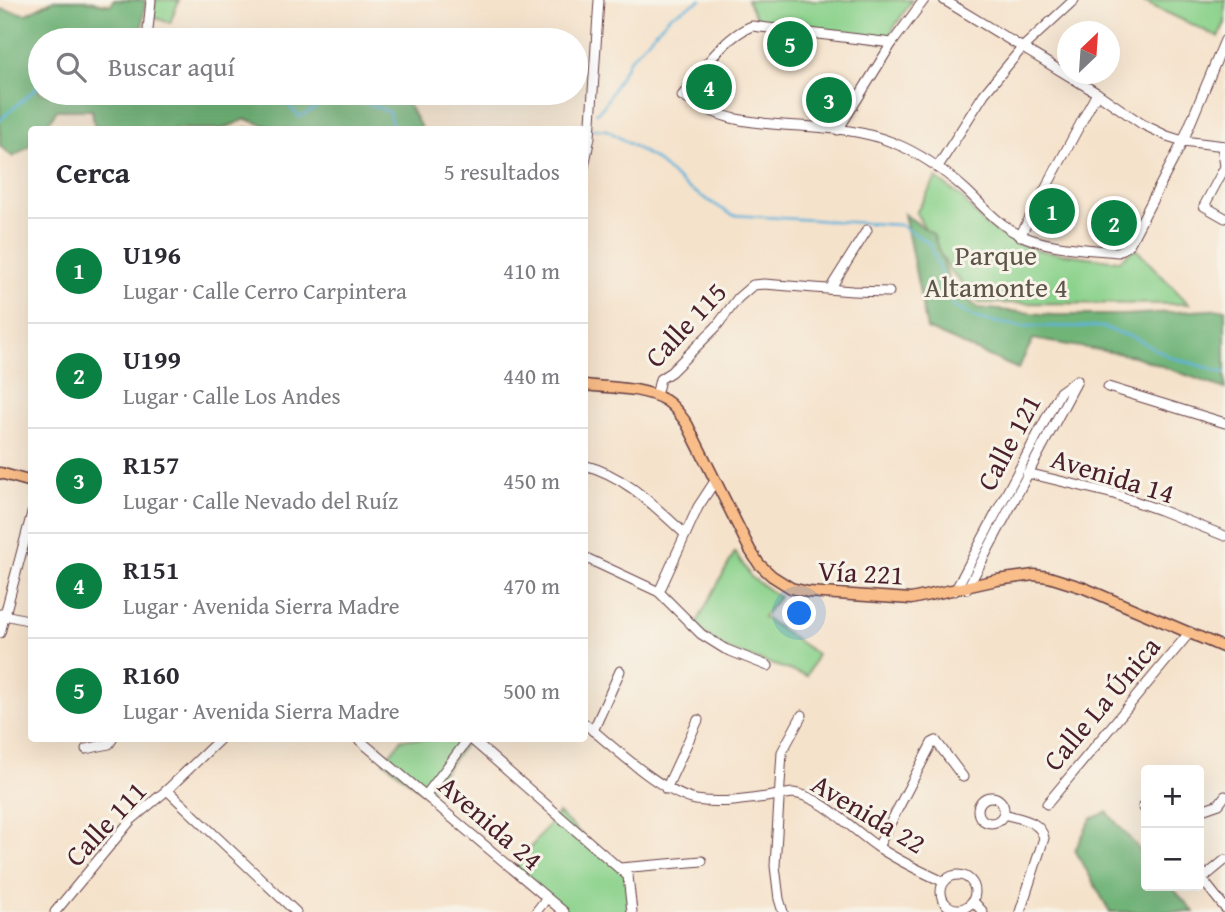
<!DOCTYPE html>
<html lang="es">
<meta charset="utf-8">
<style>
body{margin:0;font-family:"Gentium Book Plus",serif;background:#f2f2f3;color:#2b2b33}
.controls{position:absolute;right:21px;bottom:21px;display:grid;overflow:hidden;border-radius:7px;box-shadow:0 7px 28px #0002}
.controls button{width:63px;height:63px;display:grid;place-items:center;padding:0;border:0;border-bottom:2px solid #e1e1e2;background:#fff;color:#2b2b33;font:35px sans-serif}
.compass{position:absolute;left:1057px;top:21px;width:63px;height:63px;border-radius:50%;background:#fff;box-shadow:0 7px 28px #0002;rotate:25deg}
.you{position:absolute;left:800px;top:614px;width:24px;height:24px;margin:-18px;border:5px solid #fff;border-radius:50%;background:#1a73e8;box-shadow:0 0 0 10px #1a73e833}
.badge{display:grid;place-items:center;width:46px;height:46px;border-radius:50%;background:#0b8043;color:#fff;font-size:23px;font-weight:700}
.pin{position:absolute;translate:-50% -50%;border:4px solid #fff;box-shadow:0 2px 7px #0006}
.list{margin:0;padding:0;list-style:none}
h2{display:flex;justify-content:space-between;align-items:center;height:91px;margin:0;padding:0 28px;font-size:30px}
h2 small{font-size:23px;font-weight:400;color:#7c7c81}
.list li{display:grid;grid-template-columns:46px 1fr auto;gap:21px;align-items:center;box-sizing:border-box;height:105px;padding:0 28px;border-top:2px solid #e1e1e2}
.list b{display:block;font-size:26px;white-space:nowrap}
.list p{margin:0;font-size:23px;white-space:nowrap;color:#7c7c81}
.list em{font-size:23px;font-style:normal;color:#7c7c81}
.icon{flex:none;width:38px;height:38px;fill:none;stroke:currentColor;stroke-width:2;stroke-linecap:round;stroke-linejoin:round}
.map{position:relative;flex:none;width:1225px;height:912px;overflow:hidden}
.search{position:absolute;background:#fff;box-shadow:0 7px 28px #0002;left:28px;top:28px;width:560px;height:77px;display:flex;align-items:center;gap:18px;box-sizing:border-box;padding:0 24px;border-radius:38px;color:#7c7c81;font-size:26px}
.panel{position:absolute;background:#fff;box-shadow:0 7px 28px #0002;left:28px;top:126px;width:560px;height:616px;border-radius:7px}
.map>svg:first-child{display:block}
</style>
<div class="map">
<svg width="1225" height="912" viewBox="0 0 1225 912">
<rect width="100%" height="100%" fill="#f7f3e8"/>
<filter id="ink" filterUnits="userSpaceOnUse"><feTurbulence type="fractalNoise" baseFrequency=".0143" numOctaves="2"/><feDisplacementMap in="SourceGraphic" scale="14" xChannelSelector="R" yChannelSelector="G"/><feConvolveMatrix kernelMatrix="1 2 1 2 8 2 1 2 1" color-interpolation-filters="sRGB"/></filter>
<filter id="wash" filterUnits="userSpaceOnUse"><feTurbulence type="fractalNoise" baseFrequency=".00686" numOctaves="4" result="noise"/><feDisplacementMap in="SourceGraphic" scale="28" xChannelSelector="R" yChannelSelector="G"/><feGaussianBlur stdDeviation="1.57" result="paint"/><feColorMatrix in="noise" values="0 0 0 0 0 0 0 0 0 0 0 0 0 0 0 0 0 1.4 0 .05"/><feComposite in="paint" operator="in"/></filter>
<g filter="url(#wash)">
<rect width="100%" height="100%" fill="#f5e2cb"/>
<g fill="#8bd28c" stroke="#6a785c" stroke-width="2">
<polygon points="155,0 179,0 170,23 153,17"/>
<polygon points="747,0 912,0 884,43 784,28 756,18"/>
<polygon points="1140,0 1225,0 1225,23 1218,37"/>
<polygon points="936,178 961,197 984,224 1015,243 1041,251 1119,261 1135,248 1189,304 979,303 950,270 916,213"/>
<polygon points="735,552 751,577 779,597 763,617 817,654 807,676 723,648 695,626"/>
<polygon points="402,739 469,739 426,795 384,761"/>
<polygon points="558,813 628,876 632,912 565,912 513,870"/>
</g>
<g fill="#70b478" stroke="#5d6a52" stroke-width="2">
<polygon points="54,0 83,0 111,5 113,0 145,0 141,40 40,40 40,93 396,93 407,103 422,129 276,129 246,119 222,129 95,129 92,110 57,110 44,129 32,130 31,145 13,157 0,146 0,9 26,14"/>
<polygon points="904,214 933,234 952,286 978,308 1052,315 1125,315 1225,309 1225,389 1134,356 1033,339 1018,369 927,329"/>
<polygon points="1107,812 1146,857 1146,886 1171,886 1194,912 1110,912 1075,850 1091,819"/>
</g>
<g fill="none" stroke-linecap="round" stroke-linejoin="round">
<g stroke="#5fb2da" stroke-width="2.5">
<polyline points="276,93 300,117 341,93 389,112 393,130"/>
<polyline points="596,113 603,107 630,59 670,16 701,0"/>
<polyline points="0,120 40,85"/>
<polyline points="576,128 607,130 656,160 685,186 732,215 900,225 929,243 954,307 979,319 1018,326 1102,327 1135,338 1170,357 1225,373"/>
<polyline points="577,128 588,119"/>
</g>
</g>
</g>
<g filter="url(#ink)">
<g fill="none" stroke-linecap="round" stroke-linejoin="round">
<defs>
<g id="minor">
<polyline points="944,0 1097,93 1142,124 1167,136 1183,141 1225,146"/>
<polyline points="147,40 151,0"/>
<path d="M892 43 752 26C725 36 699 73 682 96 699 106 717 115 736 119 788 130 845 122 894 143 919 153 946 172 966 190 982 205 998 224 1018 234 1045 248 1088 249 1118 252L1129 245 1183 141 1225 40"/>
<polyline points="241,130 245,128 258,130"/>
<polyline points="838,130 892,43 924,0"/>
<polyline points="1222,146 1225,166"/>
<polyline points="584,167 590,137 599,0"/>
<polyline points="1225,167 1204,206 1225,218"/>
<polyline points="937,168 984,94 1022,48 1074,0"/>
<polyline points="1020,236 1097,93"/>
<polyline points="830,289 867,230"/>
<polyline points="1108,387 1225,423"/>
<polyline points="656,396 660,379 671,372 716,327 738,298 753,285 764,284 852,291 889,292"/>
<path d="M584 465C626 476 654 506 685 534"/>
<polyline points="1027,473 1114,494 1160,510 1225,536"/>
<polyline points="584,557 659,592 701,634 725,649 768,666"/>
<polyline points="967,589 1076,383"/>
<polyline points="955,591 1060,392 1077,380"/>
<polyline points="659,592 698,507 715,481"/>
<polyline points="0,614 32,621"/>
<polyline points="0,633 32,513"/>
<path d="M584 723C613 746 661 793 696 800 727 805 762 797 793 793 824 797 854 832 881 849 901 862 922 872 944 882"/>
<polyline points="593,731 620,671"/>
<polyline points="357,738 564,912"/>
<polyline points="470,738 628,876 632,912"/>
<polyline points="86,749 109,744 113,738"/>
<polyline points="666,789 698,720"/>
<polyline points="167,790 296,912"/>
<polyline points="426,795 469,738"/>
<circle cx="991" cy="810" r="13"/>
<polyline points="1047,804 1190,632"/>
<polyline points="1143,806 1146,811"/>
<polyline points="1199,811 1219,804 1225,796"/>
<path d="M1004 814C1019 819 1040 820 1044 838L1020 912"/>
<polyline points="878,847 932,743 936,741 963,777"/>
<polyline points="620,868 702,861"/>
<circle cx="958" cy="892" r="17"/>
<polyline points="1200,877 1202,879 1225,860"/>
<polyline points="1202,879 1225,908"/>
<polyline points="973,901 983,912"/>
<polyline points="55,912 131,820 167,790 221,738"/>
<polyline points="536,912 546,899"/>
<polyline points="783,912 779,899 775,866 782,752 802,715"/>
</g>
<g id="major">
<path d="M584 385C610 388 643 387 665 400 675 406 681 416 687 424L750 550 759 564 772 576 791 588 808 592 911 599 997 580 1034 575 1049 577 1084 588 1225 648"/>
<polyline points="0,473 32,482"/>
</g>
</defs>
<use href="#minor" stroke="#643c43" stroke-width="11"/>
<use href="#major" stroke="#643c43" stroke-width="13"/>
<use href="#minor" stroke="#fff" stroke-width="9"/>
<use href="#major" stroke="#f8bd88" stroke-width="10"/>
</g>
</g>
<g text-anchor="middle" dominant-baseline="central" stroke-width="6" stroke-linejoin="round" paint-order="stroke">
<g font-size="28" fill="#5e5548" stroke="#f7f3e8">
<text x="996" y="254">Parque<tspan x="996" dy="32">Altamonte 4</tspan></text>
</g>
<g font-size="28" fill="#4a1f2b" stroke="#f7f3e8">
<text transform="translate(685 324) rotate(-47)">Calle 115</text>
<text transform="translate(1008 442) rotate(-62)">Calle 121</text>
<text transform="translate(1113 475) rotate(17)">Avenida 14</text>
<text transform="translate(861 572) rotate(3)">Vía 221</text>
<text transform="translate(1101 703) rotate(-50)">Calle La Única</text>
<text transform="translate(869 813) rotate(31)">Avenida 22</text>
<text transform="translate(491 822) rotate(41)">Avenida 24</text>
<text transform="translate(105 823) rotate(-47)">Calle 111</text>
</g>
</g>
</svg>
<div class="controls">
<button>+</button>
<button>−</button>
</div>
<svg class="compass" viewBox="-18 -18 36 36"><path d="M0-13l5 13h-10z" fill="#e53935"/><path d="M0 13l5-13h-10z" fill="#7c7c81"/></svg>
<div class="you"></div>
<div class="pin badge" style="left:1052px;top:211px">1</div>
<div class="pin badge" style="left:1114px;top:223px">2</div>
<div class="pin badge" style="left:829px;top:100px">3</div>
<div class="pin badge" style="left:709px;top:87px">4</div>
<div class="pin badge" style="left:790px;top:44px">5</div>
<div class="search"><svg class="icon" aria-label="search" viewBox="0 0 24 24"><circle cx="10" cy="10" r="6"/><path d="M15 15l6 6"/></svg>Buscar aquí</div>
<section class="panel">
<h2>Cerca<small>5 resultados</small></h2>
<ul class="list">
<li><span class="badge">1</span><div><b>U196</b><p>Lugar · Calle Cerro Carpintera</p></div><em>410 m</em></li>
<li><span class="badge">2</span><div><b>U199</b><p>Lugar · Calle Los Andes</p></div><em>440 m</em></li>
<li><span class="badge">3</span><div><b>R157</b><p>Lugar · Calle Nevado del Ruíz</p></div><em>450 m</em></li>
<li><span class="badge">4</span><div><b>R151</b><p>Lugar · Avenida Sierra Madre</p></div><em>470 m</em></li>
<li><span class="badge">5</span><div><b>R160</b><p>Lugar · Avenida Sierra Madre</p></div><em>500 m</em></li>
</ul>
</section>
</div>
